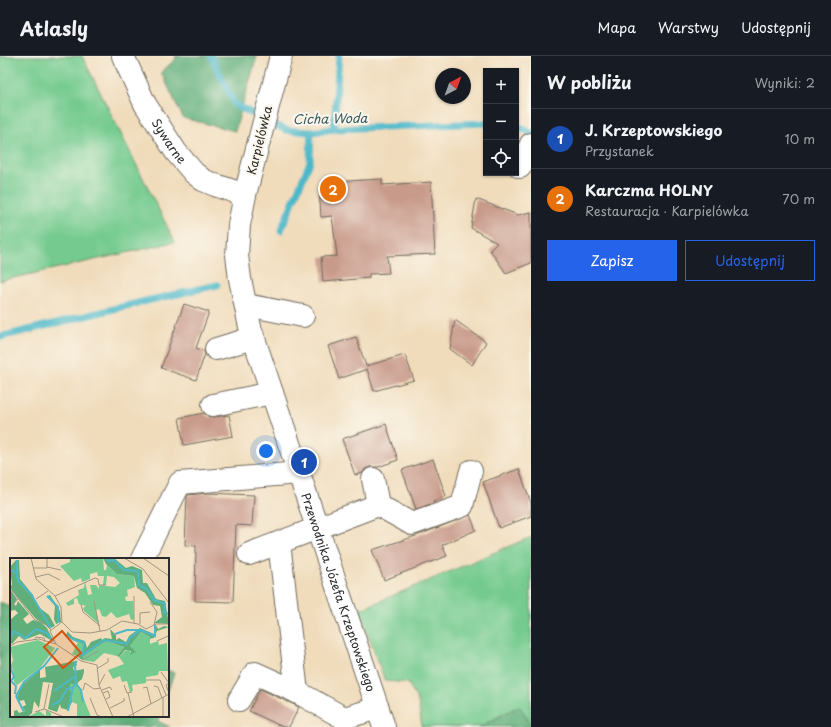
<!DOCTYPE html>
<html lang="pl">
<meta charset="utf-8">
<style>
body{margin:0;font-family:"Playpen Sans",sans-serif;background:#242831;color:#f1f3f6}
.controls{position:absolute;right:12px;top:12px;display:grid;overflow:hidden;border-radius:0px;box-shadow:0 1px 3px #0004}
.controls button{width:36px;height:36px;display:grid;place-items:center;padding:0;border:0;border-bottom:1px solid #363941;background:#171b24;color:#f1f3f6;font:20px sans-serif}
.compass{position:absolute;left:435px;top:12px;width:36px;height:36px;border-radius:50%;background:#171b24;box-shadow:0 1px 3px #0004;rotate:41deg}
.you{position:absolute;left:266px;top:395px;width:14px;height:14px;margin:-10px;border:3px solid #fff;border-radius:50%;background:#1a73e8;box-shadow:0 0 0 6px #1a73e833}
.badge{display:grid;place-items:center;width:26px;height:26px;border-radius:50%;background:#2563eb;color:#fff;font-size:13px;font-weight:700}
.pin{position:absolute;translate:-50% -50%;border:2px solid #fff;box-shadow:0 1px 4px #0006}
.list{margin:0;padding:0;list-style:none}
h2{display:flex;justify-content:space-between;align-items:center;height:52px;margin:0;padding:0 16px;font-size:17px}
h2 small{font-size:13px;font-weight:400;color:#9ea1a6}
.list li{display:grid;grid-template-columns:26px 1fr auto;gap:12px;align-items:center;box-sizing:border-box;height:60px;padding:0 16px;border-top:1px solid #363941}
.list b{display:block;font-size:15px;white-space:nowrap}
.list p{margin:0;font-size:13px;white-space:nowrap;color:#9ea1a6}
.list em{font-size:13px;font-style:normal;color:#9ea1a6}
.actions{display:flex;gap:8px;padding:12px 16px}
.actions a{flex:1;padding:9px 0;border:1px solid #2563eb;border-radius:0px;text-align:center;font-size:14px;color:#2563eb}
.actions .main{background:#2563eb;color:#fff}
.icon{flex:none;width:22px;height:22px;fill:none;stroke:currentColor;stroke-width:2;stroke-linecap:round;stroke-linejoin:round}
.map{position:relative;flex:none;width:531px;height:671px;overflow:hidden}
header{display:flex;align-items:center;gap:24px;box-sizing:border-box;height:56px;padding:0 20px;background:#171b24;border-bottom:1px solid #363941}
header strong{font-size:19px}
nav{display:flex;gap:22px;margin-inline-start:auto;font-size:14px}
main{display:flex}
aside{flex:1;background:#171b24}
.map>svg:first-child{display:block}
</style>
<header>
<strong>Atlasly</strong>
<nav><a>Mapa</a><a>Warstwy</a><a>Udostępnij</a></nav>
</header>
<main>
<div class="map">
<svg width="531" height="671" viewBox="0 0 531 671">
<rect width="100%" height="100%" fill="#fbf7ec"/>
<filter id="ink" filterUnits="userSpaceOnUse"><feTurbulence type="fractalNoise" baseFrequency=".025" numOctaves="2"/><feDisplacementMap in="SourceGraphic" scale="8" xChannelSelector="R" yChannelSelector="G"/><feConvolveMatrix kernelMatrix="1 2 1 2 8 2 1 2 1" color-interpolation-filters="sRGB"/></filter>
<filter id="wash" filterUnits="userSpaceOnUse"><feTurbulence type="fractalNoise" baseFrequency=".012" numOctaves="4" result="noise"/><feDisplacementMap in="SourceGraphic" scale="16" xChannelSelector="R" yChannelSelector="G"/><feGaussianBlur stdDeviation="0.9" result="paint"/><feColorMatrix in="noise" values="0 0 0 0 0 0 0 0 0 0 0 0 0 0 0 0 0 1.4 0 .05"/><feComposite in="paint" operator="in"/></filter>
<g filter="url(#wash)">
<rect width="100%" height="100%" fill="#f0dcbb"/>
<g fill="#75cb8f" stroke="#507b5d">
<polygon points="0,0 82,0 175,186 0,225"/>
<polygon points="531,481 531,668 519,650 479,671 422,671 418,645 408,627 385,625 359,554"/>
</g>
<g fill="#60af7a" stroke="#466d52">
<polygon points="175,0 257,0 235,75 183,62 161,16 176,3"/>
<polygon points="0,546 11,551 11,660 159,660 158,665 170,671 0,671"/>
<polygon points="168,614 174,617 168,635"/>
<polygon points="519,650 531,668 531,671 479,671"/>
</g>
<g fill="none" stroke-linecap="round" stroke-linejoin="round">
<g stroke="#4cb8c9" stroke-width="7">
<polyline points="211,0 235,49 286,74 311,76 334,73 486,67"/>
<polyline points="516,70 531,77"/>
<polyline points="334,73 339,0"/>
<polyline points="281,174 310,106 311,76"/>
<polyline points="0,281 146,245 217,229"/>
</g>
</g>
<g id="blocks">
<g fill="#c89a8a">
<polygon points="382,123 382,129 431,126 435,198 387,200 389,217 369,218 369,222 323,226 321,201 337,200 332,160 321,161 319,133 343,131 347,125"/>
<polygon points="476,143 518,159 531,156 531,207 506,217 490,194 497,187 471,172"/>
<polygon points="184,248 209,256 196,292 204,295 205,298 196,324 161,312"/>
<polygon points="455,264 486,286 472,309 450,293"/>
<polygon points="356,281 366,310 405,299 414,324 374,335 367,313 339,323 328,290"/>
<polygon points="204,357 209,361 215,361 229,359 233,380 184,389 179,362"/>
<polygon points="386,368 398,404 378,411 370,411 365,413 363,417 355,419 342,383"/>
<polygon points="433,403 446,440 433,445 434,447 416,453 402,414"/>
<polygon points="519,413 531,447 531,460 499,472 483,426"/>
<polygon points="207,437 254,439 252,470 236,469 233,546 195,545 196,490 185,489 187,441 188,439"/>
<polygon points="470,459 476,474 442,489 447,500 384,524 372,494 416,480"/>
<polygon points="260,633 299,651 289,671 283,671 249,655"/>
</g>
</g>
</g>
<g filter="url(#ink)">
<use href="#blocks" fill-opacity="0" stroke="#70695d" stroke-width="1"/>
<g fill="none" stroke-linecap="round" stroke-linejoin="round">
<defs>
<g id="minor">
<path id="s1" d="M123 0 145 48 176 96 194 117 203 124 215 129 245 139"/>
<path id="s2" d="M281 0 245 139 239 169 237 199 240 223 250 271 384 671"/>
<polyline points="520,111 531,88"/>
<polyline points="246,249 303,260"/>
<polyline points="216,293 253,282"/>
<polyline points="213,349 272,337"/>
<polyline points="373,423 378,449 412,468 462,450 471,415"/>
<polyline points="249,498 378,449"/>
<polyline points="142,503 180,427 299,417"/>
<polyline points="297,636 344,662 378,652"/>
<polyline points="239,644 255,617 297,636 279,487"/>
</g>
</defs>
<use href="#minor" stroke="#70695d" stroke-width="24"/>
<use href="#minor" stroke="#fff" stroke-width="22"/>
</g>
</g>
<g text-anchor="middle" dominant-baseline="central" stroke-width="4" stroke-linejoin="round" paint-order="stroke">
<g font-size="12" fill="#2b2b2b" stroke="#fbf7ec">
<text stroke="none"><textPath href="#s1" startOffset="97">Sywarne</textPath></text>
<text transform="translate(259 84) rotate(-76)">Karpielówka</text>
<text stroke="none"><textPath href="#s2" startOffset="557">Przewodnika Józefa Krzeptowskiego</textPath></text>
</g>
<g font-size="13" font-style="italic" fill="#375c62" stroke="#fbf7ec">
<text transform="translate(330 62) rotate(-1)">Cicha Woda</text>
</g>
</g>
<g transform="translate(10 502)">
<rect width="159" height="159" fill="#f0dcbb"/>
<path d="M60 0H93L94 12H96L97 7 107 16 124 18 125 29 117 32 118 38 115 39 116 43H123L124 61 121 62 119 56 107 60 101 54 96 59 92 58 89 51 86 52 89 66 74 53 73 50 76 48 69 46 67 40 64 41V46L58 48 56 45 69 37 68 32 74 30 75 23 78 37 82 36 80 27H86L89 31V27L105 29 110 25 104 19 97 18 96 27H93L94 18H88L87 14 80 16V21L72 24 71 20 64 23 50 8 60 4ZM131 74 140 79V86L148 83 149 87 157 85 158 113H149L148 117 136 119V125L122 127 123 133 120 134 117 123 112 124 110 118 103 121 98 112 114 106 109 99 115 93 119 92 122 97 120 88ZM28 82 45 90 30 110 7 127 4 124 3 111 0 109 3 102 0 89ZM96 83 114 89 107 98 94 95 84 104 72 102 74 98ZM68 84 73 86 74 92 68 99 62 96ZM68 122V126L81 159H67V146L62 144 60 125 66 126ZM36 152 41 155V159H18L29 153 36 158Z" fill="#75cb8f"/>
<path d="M93 0H104L116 10 122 8 132 12 133 25H137L146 41 155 43 159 66 144 65 152 59 150 48 143 47 135 35 127 30 124 18 107 16 96 6ZM6 2H9L10 21 23 37 27 48 39 57 45 68 40 70 26 61 3 34 0 28 2 27 0 9ZM0 31 7 41 4 46 6 48 8 43 19 56 13 61 17 66 23 62 32 65 37 70 44 84 30 76 14 82 9 78 2 86 0 84V62L8 55 5 52 0 53ZM40 37 50 53 51 64 46 66 44 61 45 48 37 38ZM146 67 148 71 154 68 159 69 147 73 144 80 139 81 140 79 131 74 120 88 126 94 120 97 121 93 115 92 109 99 107 98 114 89 96 83 74 98 72 102 68 99 74 92 73 86 62 82 57 77V73L63 79 75 83 77 90 81 84 91 80 92 82 95 80 102 81 100 71 106 77V82L109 80 116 84 119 78 130 70 144 76V68ZM66 103 67 107 63 109 64 113 74 111V114L72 121 66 126H60L62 144 58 152 51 150 50 146 47 154 38 151 43 125 33 124 29 150 24 143 22 155 18 159H4V153L7 152 9 155 15 153 12 149 16 147 14 142 9 143 7 139 12 127 30 112V120L36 119 35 109Z" fill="#60af7a"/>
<path fill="none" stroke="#4cb8c9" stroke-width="2" d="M98 0V3L104 2 114 12 128 13 129 27 137 31 144 42 155 46 154 54 159 56M7 2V15M0 11 7 16 8 23 21 36 41 70M37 38 48 49V65M55 76 65 82 74 84 73 97 94 82 117 86 119 81 130 72 145 78V67M105 76 117 72H129M0 80 4 73 16 80 26 71 37 75 43 83M0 108 4 119 1 123 6 128 5 136M67 127 71 132 73 144M44 133 66 118M6 138 14 124 34 108 48 90M6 138 14 154M42 147 50 143 57 131 63 129M58 153 63 129 66 126 65 105 67 103"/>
<path fill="none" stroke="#a19581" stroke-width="1" d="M21 0 26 21 45 38 51 49 52 64 40 73 46 86 71 103 87 107 89 127 103 159M114 0 133 11 159 45M133 0 159 18M37 9 51 12M23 10H37V0M26 19 38 16 50 22M0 30 25 62 35 66 41 72M45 38 85 20 88 21 89 27H96M124 38V65M26 41 38 33M84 43 90 73M140 44 147 54 144 67M71 46 73 54 90 68M0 50 8 41M52 64 62 74 80 75 97 72 112 63 128 66 136 71 146 66H159M130 66V55L140 54M24 82 26 79 34 80 35 84M147 83 158 78M0 88 7 84 29 81 46 86M72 102 88 93M88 110 98 104V100M151 114 159 125 156 127 159 135M136 122H150L156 137M89 127 95 116M114 127 117 135 122 134M144 128 148 129 152 140M133 130 137 129 141 146M73 132 75 125 84 131 91 130M92 132 100 129 102 132M93 135 98 133 100 139 96 141M118 135 124 159M153 139V159M80 140 87 157 92 159M100 150 114 143V140M34 151 39 126M25 154 34 151 54 159M117 159 159 136"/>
<path fill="#d5540f" fill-opacity="0.15" stroke="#d5540f" stroke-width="2" d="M52 73 71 95 53 110 34 89Z"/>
<rect width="159" height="159" fill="none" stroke="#2b2b2b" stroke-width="2"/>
</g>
</svg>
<div class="controls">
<button>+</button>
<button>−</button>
<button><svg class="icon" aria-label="locate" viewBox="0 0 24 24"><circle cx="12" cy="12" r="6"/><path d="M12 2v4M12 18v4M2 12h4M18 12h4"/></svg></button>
</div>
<svg class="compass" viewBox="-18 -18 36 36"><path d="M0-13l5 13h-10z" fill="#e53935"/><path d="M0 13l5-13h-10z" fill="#9ea1a6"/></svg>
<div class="you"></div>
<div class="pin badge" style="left:304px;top:406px;background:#1a4fb4">1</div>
<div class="pin badge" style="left:333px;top:133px;background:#e8710a">2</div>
</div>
<aside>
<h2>W pobliżu<small>Wyniki: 2</small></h2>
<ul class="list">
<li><span class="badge" style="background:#1a4fb4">1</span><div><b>J. Krzeptowskiego</b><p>Przystanek</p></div><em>10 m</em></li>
<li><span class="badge" style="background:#e8710a">2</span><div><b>Karczma HOLNY</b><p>Restauracja · Karpielówka</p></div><em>70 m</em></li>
</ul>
<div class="actions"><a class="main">Zapisz</a><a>Udostępnij</a></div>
</aside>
</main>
